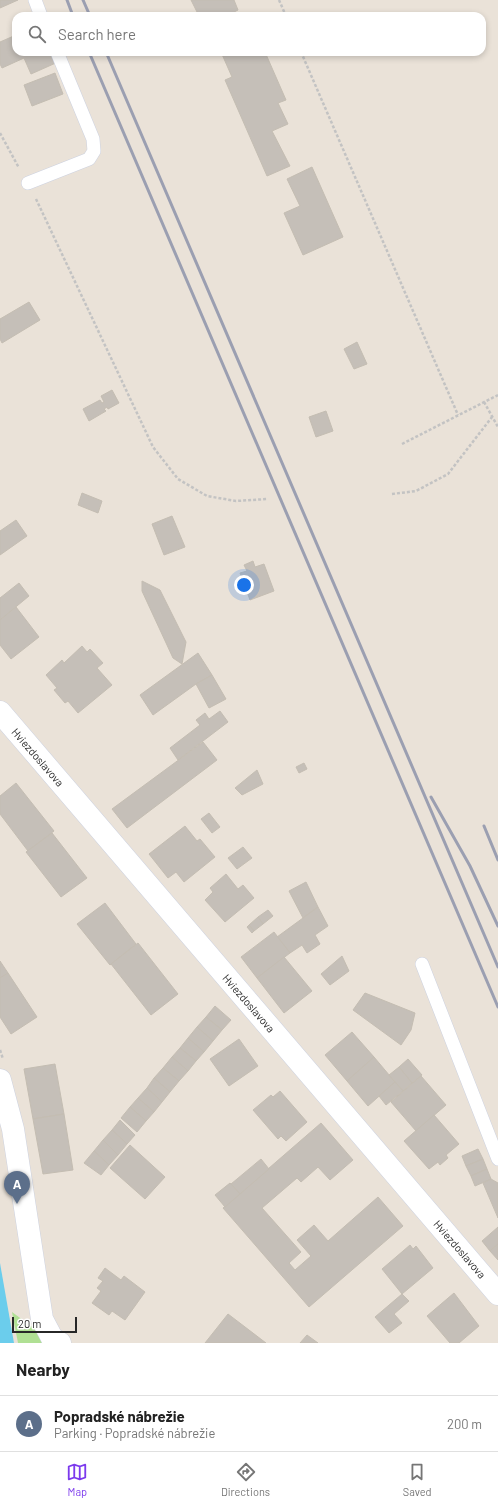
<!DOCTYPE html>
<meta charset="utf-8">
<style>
body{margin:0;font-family:Barlow,sans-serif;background:#f2f2f2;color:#222}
.scale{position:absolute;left:12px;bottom:10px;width:65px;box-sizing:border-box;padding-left:4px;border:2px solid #272727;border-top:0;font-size:11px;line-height:14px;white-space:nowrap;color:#272727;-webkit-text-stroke:3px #fff;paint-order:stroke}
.you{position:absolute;left:244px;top:585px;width:14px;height:14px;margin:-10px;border:3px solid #fff;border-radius:50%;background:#1a73e8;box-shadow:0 0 0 6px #1a73e833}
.badge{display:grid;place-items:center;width:26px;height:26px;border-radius:50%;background:#7c3aed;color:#fff;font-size:13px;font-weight:700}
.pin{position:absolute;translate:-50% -33px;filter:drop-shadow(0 1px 2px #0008)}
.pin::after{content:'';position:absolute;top:21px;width:14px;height:12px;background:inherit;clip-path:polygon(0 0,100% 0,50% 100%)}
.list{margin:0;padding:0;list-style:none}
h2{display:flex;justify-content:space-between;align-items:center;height:52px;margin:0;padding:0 16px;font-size:17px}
h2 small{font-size:13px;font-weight:400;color:#767676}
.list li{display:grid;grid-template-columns:26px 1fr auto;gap:12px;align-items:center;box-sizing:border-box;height:56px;padding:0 16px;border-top:1px solid #e0e0e0}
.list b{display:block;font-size:15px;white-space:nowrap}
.list p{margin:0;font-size:13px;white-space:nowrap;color:#767676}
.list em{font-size:13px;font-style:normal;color:#767676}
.icon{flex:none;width:22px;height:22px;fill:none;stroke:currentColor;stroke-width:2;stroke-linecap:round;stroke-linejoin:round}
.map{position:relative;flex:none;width:498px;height:1343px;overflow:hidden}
.search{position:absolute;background:#fff;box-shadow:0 2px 6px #0003;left:12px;right:12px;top:12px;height:44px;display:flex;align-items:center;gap:10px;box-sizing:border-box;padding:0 14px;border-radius:12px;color:#767676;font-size:15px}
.sheet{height:108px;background:#fff}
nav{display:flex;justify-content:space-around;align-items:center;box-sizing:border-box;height:56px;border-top:1px solid #e0e0e0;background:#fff;font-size:11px;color:#767676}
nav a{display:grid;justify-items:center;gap:2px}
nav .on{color:#7c3aed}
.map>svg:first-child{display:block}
</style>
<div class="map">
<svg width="498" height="1343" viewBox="0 0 498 1343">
<rect width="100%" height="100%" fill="#eae2d8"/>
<polygon fill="#b0e094" points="12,1312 54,1343 18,1343"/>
<polygon fill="#6bcdec" points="0,1263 14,1343 0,1343"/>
<g fill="#c5bfb8" stroke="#c4bdb2">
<polygon points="0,0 18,0 0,8"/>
<polygon points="191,0 234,0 238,10 234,12 236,16 199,16"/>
<polygon points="16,35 16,52 54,52 58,62 31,74 24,58 2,68 0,64 0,42"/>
<polygon points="221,52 265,52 286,100 278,103 288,124 272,131 290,166 267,176 225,80 232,77"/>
<polygon points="55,73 63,94 32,106 24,85"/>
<polygon points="312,167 343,237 303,255 284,213 300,206 287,179"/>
<polygon points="29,302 40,320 2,343 0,339 0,319"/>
<polygon points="357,342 367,364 354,369 344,349"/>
<polygon points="112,390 119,403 108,409 107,407 104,409 106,411 89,421 83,409 100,400 102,403 104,402 101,396"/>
<polygon points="326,411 333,431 316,437 309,417"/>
<polygon points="82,493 102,501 98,513 78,505"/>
<polygon points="172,516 185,547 164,555 152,524"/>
<polygon points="16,520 27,536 0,555 0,531"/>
<polygon points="253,561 255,567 264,564 274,591 250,600 240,573 247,571 244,565"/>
<polygon points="142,581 160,590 186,642 182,664 173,658 142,591"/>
<polygon points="19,583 29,596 0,620 0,598"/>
<polygon points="16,607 39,637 11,659 0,645 0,620"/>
<polygon points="82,646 87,652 90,649 103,663 97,668 112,685 78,713 68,701 65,703 54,690 57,688 46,675 62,660 64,663"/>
<polygon points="198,653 212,675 196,684 153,715 140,695"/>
<polygon points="212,675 226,699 209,708 196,684"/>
<polygon points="220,711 228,722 178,760 170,748 200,725 196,720 205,713 209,719"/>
<polygon points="203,742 217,760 127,828 112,809"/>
<polygon points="304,763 307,769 299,773 296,767"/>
<polygon points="257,770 263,784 242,795 235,788"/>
<polygon points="16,783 54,831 28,851 0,814 0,796"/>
<polygon points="209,813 220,827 212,833 201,819"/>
<polygon points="185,826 197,841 200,839 215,857 184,882 176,872 168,878 149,854"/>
<polygon points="52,833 87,878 61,897 26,852"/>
<polygon points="243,847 252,858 237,869 228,858"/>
<polygon points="226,874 238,889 243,885 254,898 225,922 205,900 213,892 210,888"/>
<polygon points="306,882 318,907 303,918 289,891"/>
<polygon points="105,903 136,944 110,965 77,924"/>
<polygon points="318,907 328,926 315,935 320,944 307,953 302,945 290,953 277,937"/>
<polygon points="268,910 273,916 263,924 258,917"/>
<polygon points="258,917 263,924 254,931 249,925"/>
<polygon points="249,925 254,931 252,933 247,927"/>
<polygon points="274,932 290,953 257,978 241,957"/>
<polygon points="138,943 178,994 151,1015 111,964"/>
<polygon points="342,956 349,971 330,985 321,974"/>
<polygon points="284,957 312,991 284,1013 257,978"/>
<polygon points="0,961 8,973 0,978"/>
<polygon points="8,973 37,1017 11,1034 0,1017 0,978"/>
<polygon points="365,993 415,1013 411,1030 401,1045 353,1010"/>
<polygon points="215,1006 231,1020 222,1030 206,1017"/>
<polygon points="206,1017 222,1030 213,1041 197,1027"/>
<polygon points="197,1027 213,1041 204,1052 188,1038"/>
<polygon points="352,1032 374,1057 347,1081 325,1055"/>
<polygon points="188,1038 204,1052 196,1061 180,1048"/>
<polygon points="239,1039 258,1066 229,1086 210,1059"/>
<polygon points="180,1048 196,1061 188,1071 172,1057"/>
<polygon points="172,1057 188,1071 179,1081 163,1068"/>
<polygon points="374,1057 395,1082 368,1106 347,1081"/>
<polygon points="408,1059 422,1075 412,1083 399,1067"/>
<polygon points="55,1064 64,1114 33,1119 24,1069"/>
<polygon points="399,1067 412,1083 403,1091 389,1075"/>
<polygon points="163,1068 179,1081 170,1092 154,1078"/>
<polygon points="421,1076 446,1105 416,1131 391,1102"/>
<polygon points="154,1078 170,1092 162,1102 147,1088"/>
<polygon points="395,1082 403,1091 386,1105 379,1096"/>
<polygon points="147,1088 162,1102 154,1112 138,1098"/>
<polygon points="280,1091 307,1122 286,1141 281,1136 278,1139 253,1110 271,1095 273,1097"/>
<polygon points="138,1098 154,1112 146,1121 130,1107"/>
<polygon points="130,1107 146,1121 137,1132 121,1118"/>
<polygon points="64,1114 73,1170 43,1174 33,1119"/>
<polygon points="434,1115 459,1144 446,1155 448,1158 440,1165 438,1162 429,1169 404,1141"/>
<polygon points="120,1120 135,1135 127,1144 112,1130"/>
<polygon points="321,1123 353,1160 330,1180 318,1167 301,1182 297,1178 262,1208 301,1252 289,1263 295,1270 311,1256 297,1240 314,1225 328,1241 378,1197 403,1226 309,1307 223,1208"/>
<polygon points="112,1130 127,1144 118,1155 103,1140"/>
<polygon points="103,1140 118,1155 109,1165 94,1151"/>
<polygon points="130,1145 165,1177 145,1199 110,1168"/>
<polygon points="478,1149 483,1159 466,1166 462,1156"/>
<polygon points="94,1151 109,1165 101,1175 84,1163"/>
<polygon points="261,1159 269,1169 240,1194 231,1184"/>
<polygon points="483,1159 487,1169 471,1176 466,1166"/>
<polygon points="487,1169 491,1179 475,1186 471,1176"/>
<polygon points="491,1179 498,1183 498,1218 483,1183"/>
<polygon points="230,1183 240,1194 225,1207 215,1195"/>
<polygon points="498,1227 498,1244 490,1251 482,1241"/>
<polygon points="498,1244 498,1260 490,1251"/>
<polygon points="410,1245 413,1249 416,1246 433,1268 402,1294 382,1269"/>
<polygon points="105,1268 121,1280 124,1276 145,1292 125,1320 112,1311 109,1315 92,1303 101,1291 97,1288 103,1281 98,1278"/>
<polygon points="454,1293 479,1326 459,1343 450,1343 427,1316"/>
<polygon points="402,1294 409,1301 394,1314 402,1323 389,1333 375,1317"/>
<polygon points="228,1314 266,1343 205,1343"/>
<polygon points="307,1335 318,1343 300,1343"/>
</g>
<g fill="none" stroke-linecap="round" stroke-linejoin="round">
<defs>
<g id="service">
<polyline points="35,0 41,16"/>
<polyline points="28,183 89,159 94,151 93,139 57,52"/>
<polyline points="422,964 498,1159"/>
</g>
<g id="minor">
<polyline points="0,712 498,1294"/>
<polyline points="0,1080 13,1129 42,1319 52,1338 60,1343"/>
</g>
</defs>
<use href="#service" stroke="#cdd2e0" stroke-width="14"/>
<use href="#minor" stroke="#cdd2e0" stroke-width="23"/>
<g stroke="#c3c3c3" stroke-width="2.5" stroke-dasharray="3 2" stroke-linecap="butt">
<polyline points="279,0 286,16"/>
<polyline points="301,52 458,415"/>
<polyline points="0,133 19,168"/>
<polyline points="36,199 153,447 178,479 207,496 236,501 268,499"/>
<polyline points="484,402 498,427"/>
<polyline points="402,444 498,395"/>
<polyline points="392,494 416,491 448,474 492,417"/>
<polyline points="0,1050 3,1059"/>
</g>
<use href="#service" stroke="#fff" stroke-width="13"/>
<use href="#minor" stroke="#fff" stroke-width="22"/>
<g stroke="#9b9fb1" stroke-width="3">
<polyline points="67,0 73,16"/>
<polyline points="83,0 90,16"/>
<polyline points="89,52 498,1007"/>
<polyline points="106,52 498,967"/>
<polyline points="431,797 470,866 498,926"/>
<polyline points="484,826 498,860"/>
</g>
</g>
<g text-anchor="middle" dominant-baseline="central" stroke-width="4" stroke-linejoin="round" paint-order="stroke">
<g font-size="11" fill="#272727" stroke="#fff">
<text transform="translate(38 757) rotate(49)">Hviezdoslavova</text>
<text transform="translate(249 1003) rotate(49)">Hviezdoslavova</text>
<text transform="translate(460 1249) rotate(49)">Hviezdoslavova</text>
</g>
</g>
</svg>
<div class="scale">20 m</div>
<div class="you"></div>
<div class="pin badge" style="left:17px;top:1204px;background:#5c6f8a">A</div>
<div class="search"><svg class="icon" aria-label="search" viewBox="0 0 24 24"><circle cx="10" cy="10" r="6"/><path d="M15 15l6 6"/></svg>Search here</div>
</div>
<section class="sheet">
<h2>Nearby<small></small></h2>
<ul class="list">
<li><span class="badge" style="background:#5c6f8a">A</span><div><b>Popradské nábrežie</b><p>Parking · Popradské nábrežie</p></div><em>200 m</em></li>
</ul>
</section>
<nav>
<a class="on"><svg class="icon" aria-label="map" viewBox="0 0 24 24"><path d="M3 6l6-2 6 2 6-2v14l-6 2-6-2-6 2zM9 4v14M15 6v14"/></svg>Map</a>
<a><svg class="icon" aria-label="directions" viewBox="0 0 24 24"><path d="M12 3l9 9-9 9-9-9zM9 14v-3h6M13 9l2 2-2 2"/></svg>Directions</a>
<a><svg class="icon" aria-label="saved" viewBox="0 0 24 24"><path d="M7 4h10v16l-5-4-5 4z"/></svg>Saved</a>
</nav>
